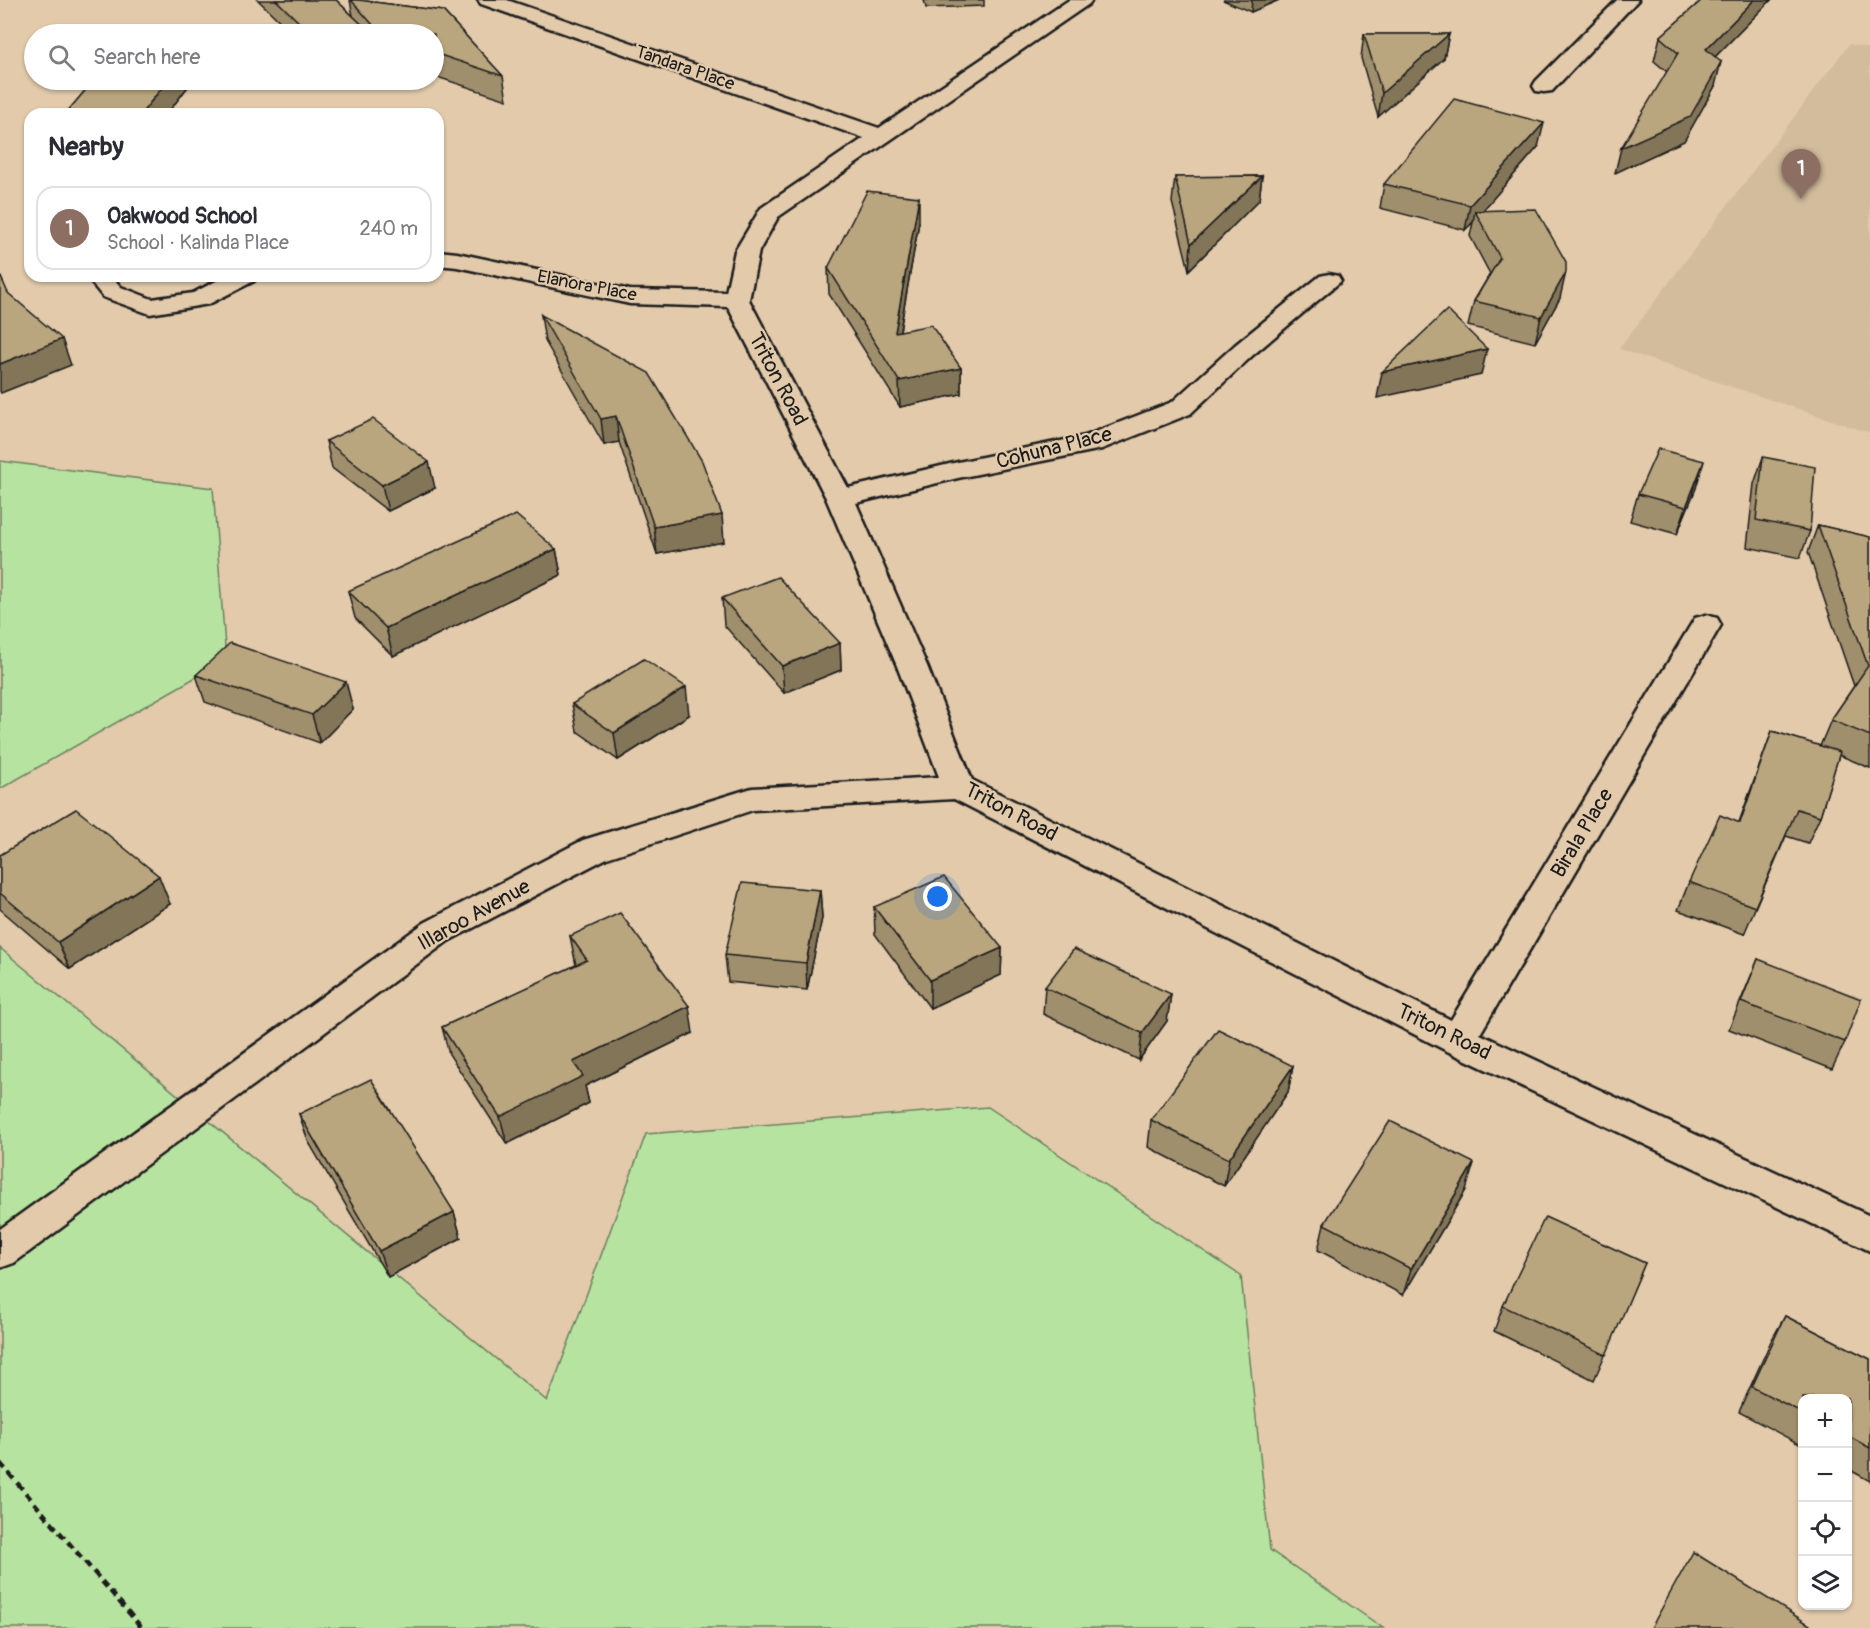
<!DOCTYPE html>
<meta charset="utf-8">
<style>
body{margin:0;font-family:Pangolin,sans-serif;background:#f7f7f7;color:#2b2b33}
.controls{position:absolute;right:18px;bottom:18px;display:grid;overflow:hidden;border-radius:12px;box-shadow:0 2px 4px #0004}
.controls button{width:54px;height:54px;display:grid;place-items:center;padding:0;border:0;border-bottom:2px solid #e1e1e2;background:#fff;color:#2b2b33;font:30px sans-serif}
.you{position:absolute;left:938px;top:897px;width:21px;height:21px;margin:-15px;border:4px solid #fff;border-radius:50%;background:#1a73e8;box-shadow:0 0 0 9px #1a73e833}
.badge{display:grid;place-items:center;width:39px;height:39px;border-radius:50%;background:#111827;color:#fff;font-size:20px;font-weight:700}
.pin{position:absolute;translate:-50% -50px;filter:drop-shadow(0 2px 3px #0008)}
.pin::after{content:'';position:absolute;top:32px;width:21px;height:18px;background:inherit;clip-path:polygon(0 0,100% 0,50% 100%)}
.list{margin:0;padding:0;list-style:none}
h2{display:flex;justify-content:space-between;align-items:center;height:78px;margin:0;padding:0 24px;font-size:26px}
h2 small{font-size:20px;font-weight:400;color:#7c7c81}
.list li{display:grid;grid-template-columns:39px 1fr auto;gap:18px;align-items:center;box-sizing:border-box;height:84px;margin:0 12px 12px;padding:0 12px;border:2px solid #e1e1e2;border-radius:18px}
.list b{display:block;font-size:22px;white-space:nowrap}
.list p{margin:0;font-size:20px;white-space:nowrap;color:#7c7c81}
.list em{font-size:20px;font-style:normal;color:#7c7c81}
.icon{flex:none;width:33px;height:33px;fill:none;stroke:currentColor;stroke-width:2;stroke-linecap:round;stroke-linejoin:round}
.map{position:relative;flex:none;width:1870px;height:1628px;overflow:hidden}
.search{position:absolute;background:#fff;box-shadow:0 2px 4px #0004;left:24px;top:24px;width:420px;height:66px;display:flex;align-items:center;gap:15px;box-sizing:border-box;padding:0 21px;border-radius:33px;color:#7c7c81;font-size:22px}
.panel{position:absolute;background:#fff;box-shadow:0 2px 4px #0004;left:24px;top:108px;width:420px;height:174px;border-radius:18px}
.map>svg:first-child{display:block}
</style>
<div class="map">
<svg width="1870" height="1628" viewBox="0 0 1870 1628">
<rect width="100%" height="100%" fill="#e2caab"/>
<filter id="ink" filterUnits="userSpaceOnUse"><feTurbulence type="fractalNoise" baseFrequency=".0167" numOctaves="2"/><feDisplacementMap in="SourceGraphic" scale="12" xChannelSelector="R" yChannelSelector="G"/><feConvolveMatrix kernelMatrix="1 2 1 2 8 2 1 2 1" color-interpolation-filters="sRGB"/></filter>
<g filter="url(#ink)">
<polygon fill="#d2bc9b" points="1849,44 1870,49 1870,433 1619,349"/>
<g fill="#b7e3a0" stroke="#6a805e" stroke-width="1.5">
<polygon points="0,461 213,488 226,660 0,789"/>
<polygon points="0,948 547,1401 646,1134 988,1107 1241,1276 1270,1550 1383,1628 0,1628"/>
</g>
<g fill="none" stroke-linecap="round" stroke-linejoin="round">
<defs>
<g id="minor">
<polygon points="478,0 507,0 879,128 1069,0 1092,0 1089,4 778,217 759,251 749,300 848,488 958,462 1085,436 1172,402 1235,345 1320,276 1329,274 1338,276 1341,281 1253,355 1190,414 1102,449 958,478 856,503 927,666 972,780 1451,1020 1695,618 1706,615 1717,618 1721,625 1480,1034 1870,1216 1870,1251 1445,1050 954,799 753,810 607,858 448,941 14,1263 0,1268 0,1229 424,923 583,840 752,788 939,777 897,666 826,498 728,307 630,304 457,267 438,265 438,251 457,253 630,290 726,292 735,251 761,208 864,138 481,4"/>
<polygon points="1617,0 1638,0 1552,91 1544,92 1536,91 1533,86 1536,81"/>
<polygon points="86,276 111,276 121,287 152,299 193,293 226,276 257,276 254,281 209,304 150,314 103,297"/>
</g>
</defs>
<use href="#minor" stroke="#1c1c1c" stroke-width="5"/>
<polyline stroke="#1c1c1c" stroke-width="4.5" stroke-dasharray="8 5" stroke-linecap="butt" points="0,1463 142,1628"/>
<use href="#minor" fill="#e2caab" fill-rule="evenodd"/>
</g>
<g fill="#a08f6c" stroke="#1c1c1c" stroke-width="1.5">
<polygon points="258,0 336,0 353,16 350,0 358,0 443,11 503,76 507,100 434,76 434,34 293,34"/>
<polygon points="924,0 984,0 984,6 926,8"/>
<polygon points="1223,0 1279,0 1251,12"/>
<polygon points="1702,0 1771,0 1715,57 1715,86 1684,141 1615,173 1667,72 1654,61 1660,37"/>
<polygon points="1364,34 1449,34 1444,58 1378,117 1361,58"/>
<polygon points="94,80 193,80 167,114 68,114 67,112"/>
<polygon points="1538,147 1482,211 1560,298 1535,343 1468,326 1474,301 1490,274 1470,236 1473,222 1465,230 1380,208 1384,184"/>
<polygon points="1262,176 1259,200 1189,270 1172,202 1175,177"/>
<polygon points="919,222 900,331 961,368 961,394 900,407 829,294 828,268"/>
<polygon points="541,315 724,542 657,554 619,442 604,445 545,341"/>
<polygon points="326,441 435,488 388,511 332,468"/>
<polygon points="1763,457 1810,531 1800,558 1747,547 1754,484"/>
<polygon points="1696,488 1677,534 1630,521 1638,494"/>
<polygon points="1818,525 1870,537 1870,768 1839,755 1820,816 1808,843 1786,836 1744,934 1678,910 1689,882 1739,822 1772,731 1820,746 1831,720 1854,686 1808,552"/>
<polygon points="556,549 561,575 393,656 355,618 348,591"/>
<polygon points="722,598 840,643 841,670 784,693 724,625"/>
<polygon points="196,675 353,709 320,743 205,702"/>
<polygon points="572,704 689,715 618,760 577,731"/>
<polygon points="0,855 170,904 70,969 0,909"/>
<polygon points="820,890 822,918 807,990 728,982 725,955"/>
<polygon points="874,907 1002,948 1001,975 930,1008 875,934"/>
<polygon points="570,936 693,1033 585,1086 589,1103 507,1144 449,1054 442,1027 576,965"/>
<polygon points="1758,959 1845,1042 1832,1069 1729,1029"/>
<polygon points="1045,987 1171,994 1167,1021 1139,1060 1043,1014"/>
<polygon points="1293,1066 1288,1092 1224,1186 1148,1147 1151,1120"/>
<polygon points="299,1114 454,1212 461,1238 388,1277 308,1141"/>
<polygon points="1466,1190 1403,1295 1318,1250 1324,1224"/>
<polygon points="1645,1263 1594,1380 1494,1331 1503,1306"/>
<polygon points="1785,1316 1870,1359 1870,1481 1848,1469 1848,1398 1803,1398 1803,1446 1739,1412 1771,1341"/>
</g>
<g fill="#827458" stroke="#1c1c1c" stroke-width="1.5">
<polygon points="1252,0 1279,0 1251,12"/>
<polygon points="1754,0 1771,0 1699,73 1706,49"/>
<polygon points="1449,34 1444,58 1378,117 1382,93"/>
<polygon points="1721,62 1715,86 1684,141 1615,173 1621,148"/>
<polygon points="168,80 193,80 167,114 141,114"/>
<polygon points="406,80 418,80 407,82"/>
<polygon points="1544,123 1538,147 1478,216 1475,211 1473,222 1465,230 1470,205"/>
<polygon points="1262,176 1259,200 1189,270 1191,244"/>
<polygon points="919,197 919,222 895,358 895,332"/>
<polygon points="1566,272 1560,298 1535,343 1541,317"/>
<polygon points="62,339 71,365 1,393 0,391 0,364"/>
<polygon points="1487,349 1481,375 1377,398 1382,372"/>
<polygon points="961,368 961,394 900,407 899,381"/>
<polygon points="616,416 619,442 604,445 601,419"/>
<polygon points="1704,461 1696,488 1677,534 1686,507"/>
<polygon points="429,462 435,488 388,511 382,485"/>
<polygon points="722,515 724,542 657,554 654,527"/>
<polygon points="556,549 561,575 393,656 386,628"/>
<polygon points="840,643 841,670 784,693 782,666"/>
<polygon points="346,682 353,709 320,743 312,715"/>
<polygon points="686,687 689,715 618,760 614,733"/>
<polygon points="159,876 170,904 70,969 58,942"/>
<polygon points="820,890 822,918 807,990 806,963"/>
<polygon points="1002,948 1001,975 930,1008 930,980"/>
<polygon points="1171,994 1167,1021 1139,1060 1142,1033"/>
<polygon points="689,1006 693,1033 585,1086 589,1103 507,1144 500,1117 573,1062"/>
<polygon points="1293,1066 1288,1092 1224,1186 1229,1159"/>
<polygon points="1474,1163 1466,1190 1403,1295 1411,1269"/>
<polygon points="454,1212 461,1238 388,1277 379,1251"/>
</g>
<g fill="#baa67e" stroke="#1c1c1c" stroke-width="1.5">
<polygon points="276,0 336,0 372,34 302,25"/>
<polygon points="351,0 358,0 443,11 503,76 434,53 434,34 381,34"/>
<polygon points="1702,0 1754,0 1706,49 1721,62 1690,117 1621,148 1678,53 1660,37"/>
<polygon points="1364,34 1449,34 1382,93"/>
<polygon points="94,80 168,80 141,114 115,114 67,112"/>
<polygon points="1454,99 1544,123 1470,205 1384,184"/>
<polygon points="1262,176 1191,244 1175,177"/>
<polygon points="867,191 919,197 895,332 931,325 961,368 899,381 828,268"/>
<polygon points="1536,209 1566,262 1566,272 1541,317 1474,301 1500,258 1475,211"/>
<polygon points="0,275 8,293 62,339 0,364"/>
<polygon points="1447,310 1487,349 1382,372"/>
<polygon points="541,315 649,373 702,461 722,515 654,527 616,416 601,419"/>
<polygon points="373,419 429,462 382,485 326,441"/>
<polygon points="1658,449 1704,461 1686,507 1638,494"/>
<polygon points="1763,457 1815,467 1810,531 1756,520"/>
<polygon points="516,515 556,549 386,628 348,591"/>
<polygon points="1818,525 1870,537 1870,736 1831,720 1868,666"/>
<polygon points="778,577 840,643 782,666 722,598"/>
<polygon points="230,643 346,682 312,715 196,675"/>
<polygon points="644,659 686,687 614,733 572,704"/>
<polygon points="1772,731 1840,752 1820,816 1797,809 1755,907 1689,882 1720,815 1740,823"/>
<polygon points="76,809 159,876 58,942 0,893 0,855"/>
<polygon points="944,877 1002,948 930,980 874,907"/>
<polygon points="742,883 820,890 806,963 725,955"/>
<polygon points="620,913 689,1006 573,1062 583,1076 500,1117 442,1027 587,960 570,936"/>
<polygon points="1074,949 1171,994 1142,1033 1045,987"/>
<polygon points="1758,959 1861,999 1845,1042 1741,1002"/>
<polygon points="1218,1029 1293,1066 1229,1159 1151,1120"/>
<polygon points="371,1079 454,1212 379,1251 299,1114"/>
<polygon points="1390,1121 1474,1163 1411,1269 1324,1224"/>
<polygon points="1545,1217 1645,1263 1606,1355 1503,1306"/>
<polygon points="1785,1316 1870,1359 1870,1448 1848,1436 1848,1398 1803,1398 1803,1413 1752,1387"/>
<polygon points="1693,1552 1810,1625 1808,1628 1651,1628"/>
</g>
</g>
<g text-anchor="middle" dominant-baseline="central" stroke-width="4.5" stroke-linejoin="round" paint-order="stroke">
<g font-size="18" fill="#1c1c1c" stroke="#e2caab">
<text transform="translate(685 68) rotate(19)">Tandara Place</text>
<text transform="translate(587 286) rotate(11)">Elanora Place</text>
</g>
<g font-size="21" fill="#1c1c1c" stroke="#e2caab">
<text transform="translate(778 379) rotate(62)">Triton Road</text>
<text transform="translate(1054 448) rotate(-14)">Cohuna Place</text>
<text transform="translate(1011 812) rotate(28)">Triton Road</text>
<text transform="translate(1582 833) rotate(-59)">Birala Place</text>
<text transform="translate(474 915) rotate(-29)">Illaroo Avenue</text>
<text transform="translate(1444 1032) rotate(26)">Triton Road</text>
</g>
</g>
</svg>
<div class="controls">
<button>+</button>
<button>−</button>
<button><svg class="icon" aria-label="locate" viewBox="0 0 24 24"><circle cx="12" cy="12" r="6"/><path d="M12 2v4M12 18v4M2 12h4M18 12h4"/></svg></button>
<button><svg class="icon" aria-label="layers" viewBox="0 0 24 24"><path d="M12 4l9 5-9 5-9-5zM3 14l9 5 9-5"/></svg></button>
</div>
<div class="you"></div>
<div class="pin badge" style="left:1801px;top:199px;background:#8d6e63">1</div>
<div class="search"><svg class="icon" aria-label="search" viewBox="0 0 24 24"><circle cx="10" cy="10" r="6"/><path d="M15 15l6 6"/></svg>Search here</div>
<section class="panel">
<h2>Nearby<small></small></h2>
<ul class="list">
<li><span class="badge" style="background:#8d6e63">1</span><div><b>Oakwood School</b><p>School · Kalinda Place</p></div><em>240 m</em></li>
</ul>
</section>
</div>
